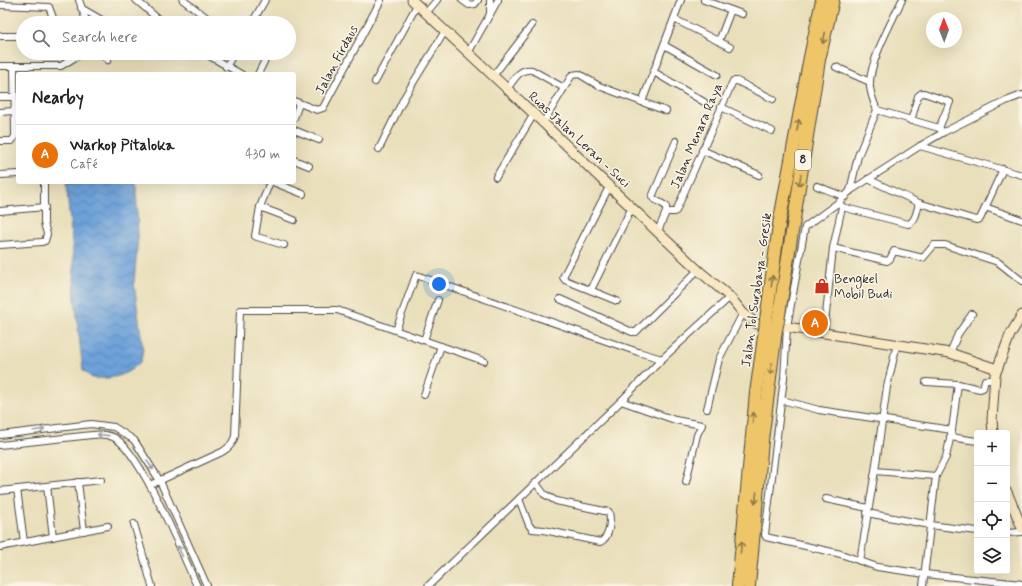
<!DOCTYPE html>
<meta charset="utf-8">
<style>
body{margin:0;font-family:Mynerve,sans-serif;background:#f2f2f2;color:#222}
.controls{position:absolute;right:12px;bottom:12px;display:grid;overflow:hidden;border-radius:4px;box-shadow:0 4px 16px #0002}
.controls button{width:36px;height:36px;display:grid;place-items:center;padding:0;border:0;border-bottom:1px solid #e0e0e0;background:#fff;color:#222;font:20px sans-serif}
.compass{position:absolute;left:926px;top:12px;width:36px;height:36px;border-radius:50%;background:#fff;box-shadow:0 4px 16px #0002;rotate:359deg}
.you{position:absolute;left:439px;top:284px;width:14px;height:14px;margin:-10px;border:3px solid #fff;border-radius:50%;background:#1a73e8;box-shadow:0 0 0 6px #1a73e833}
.badge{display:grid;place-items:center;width:26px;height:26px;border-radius:50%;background:#c8321e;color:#fff;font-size:13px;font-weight:700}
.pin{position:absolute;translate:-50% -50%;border:2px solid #fff;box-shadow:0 1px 4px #0006}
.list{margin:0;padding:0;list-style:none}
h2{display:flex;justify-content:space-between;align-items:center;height:52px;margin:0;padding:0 16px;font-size:17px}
h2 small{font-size:13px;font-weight:400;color:#767676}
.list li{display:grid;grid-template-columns:26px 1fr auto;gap:12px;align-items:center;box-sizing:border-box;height:60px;padding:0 16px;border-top:1px solid #e0e0e0}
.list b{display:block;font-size:15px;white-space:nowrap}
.list p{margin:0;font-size:13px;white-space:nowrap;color:#767676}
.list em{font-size:13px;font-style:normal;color:#767676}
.icon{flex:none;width:22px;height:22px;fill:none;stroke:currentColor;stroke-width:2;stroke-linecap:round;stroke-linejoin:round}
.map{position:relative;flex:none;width:1022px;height:586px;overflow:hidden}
.search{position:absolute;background:#fff;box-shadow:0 4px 16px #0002;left:16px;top:16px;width:280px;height:44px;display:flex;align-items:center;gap:10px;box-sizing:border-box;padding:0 14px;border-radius:22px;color:#767676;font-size:15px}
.panel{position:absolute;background:#fff;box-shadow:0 4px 16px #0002;left:16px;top:72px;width:280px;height:112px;border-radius:4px}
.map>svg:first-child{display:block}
</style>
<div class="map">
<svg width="1022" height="586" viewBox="0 0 1022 586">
<defs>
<pattern id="water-waves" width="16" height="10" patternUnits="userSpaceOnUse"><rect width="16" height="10" fill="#6da1d9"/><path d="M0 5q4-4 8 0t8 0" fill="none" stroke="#5a83b0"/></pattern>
</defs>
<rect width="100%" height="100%" fill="#fcf5e5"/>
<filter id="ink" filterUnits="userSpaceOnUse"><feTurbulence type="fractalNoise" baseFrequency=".025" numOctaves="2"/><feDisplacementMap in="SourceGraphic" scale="8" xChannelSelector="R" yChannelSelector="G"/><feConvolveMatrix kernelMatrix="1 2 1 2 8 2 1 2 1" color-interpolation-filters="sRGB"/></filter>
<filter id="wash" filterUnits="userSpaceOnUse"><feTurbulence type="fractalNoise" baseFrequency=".012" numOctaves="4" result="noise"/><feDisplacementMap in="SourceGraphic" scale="16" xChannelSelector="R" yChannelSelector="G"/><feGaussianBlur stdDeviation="0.9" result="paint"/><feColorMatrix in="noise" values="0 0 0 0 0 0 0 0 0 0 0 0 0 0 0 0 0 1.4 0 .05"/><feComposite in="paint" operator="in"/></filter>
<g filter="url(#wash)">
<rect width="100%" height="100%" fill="#e9dfbb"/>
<path fill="url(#water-waves)" stroke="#4c6682" d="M66 182H136L138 237 134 283 143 350 141 361C125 377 114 379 92 378L83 370 75 301 73 252Z"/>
</g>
<g filter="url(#ink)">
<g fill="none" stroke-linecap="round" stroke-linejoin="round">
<defs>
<g id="minor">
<polyline points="79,0 87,23"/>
<polyline points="136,0 163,23"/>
<polyline points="183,0 214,23"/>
<polyline points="462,0 469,5 475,4 478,0"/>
<polyline points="490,0 490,14"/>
<polyline points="704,0 742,14"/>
<polyline points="0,5 49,7 55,23"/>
<polyline points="81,8 107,23"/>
<polyline points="426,13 437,0"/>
<polyline points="674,19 730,47"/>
<polyline points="252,23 265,0"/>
<polyline points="0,36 23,36"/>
<polyline points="719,41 731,10"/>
<polyline points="664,45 717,75"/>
<polyline points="100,53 108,60"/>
<polyline points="204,53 241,74"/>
<polyline points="468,53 498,0"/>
<polyline points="69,61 81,54"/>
<polyline points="0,66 61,66 69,61 65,53"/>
<polyline points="226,67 234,53"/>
<polyline points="836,67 870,82"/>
<polyline points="654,72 704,102"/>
<polyline points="258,74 266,58 260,53"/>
<polyline points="493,76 532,25"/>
<polyline points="375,82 417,5"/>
<path d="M507 89C514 80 519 68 532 70L564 88"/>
<polyline points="1022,95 1006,101 944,132 920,146 850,191 839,202 805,227 787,327 784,378 765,535 766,537 770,538 841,554 877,567 925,574 1022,584"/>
<polyline points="0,97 14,97"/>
<polyline points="294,101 317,110 323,108 381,0"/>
<polyline points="642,102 681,0"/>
<polyline points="721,107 772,131"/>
<polyline points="877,110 939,128 942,131"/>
<polyline points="0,112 14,111"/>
<polyline points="294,118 299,104"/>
<polyline points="911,121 918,96 922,93 924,93 950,102 939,128"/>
<polyline points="543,123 572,75 579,74 599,86 666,111"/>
<polyline points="294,130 319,140"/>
<polyline points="0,141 12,141 15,136 14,66"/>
<polyline points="920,146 1022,175"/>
<polyline points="379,149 405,96 445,31"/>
<polyline points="702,150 759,175"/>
<polyline points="294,160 309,166"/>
<polyline points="0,175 18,174"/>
<polyline points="496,177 534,114"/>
<polyline points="868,179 919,203 976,220 980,219 1003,169"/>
<polyline points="270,182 260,207 255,236 257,237 284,245"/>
<polyline points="273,182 303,194"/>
<polyline points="817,186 845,197"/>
<polyline points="609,187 563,277 565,280 617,301"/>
<path d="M850 191 858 156 877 110C874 103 871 95 870 87 868 64 892 21 902 0"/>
<polyline points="260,207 294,220"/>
<path d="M842 207 908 224C916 222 917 210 919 203"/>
<polyline points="985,207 1022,220"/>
<polyline points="0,211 45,207"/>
<polyline points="666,212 666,206 654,199 652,197 676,141"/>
<polyline points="658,231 666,212 674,212 676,211 733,81 737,81 773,99"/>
<polyline points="0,245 42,242 45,241 47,234 44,223 44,182"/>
<polyline points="833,248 887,261 890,259 894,251 923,258 934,245 945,245 998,262 1022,281"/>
<polyline points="591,290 632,207"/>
<polyline points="560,299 632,332 636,332 698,270"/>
<polyline points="396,330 416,275 638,352 662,359"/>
<polyline points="824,333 833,248 842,207 839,202"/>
<polyline points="424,340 438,300"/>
<polyline points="950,353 958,334 972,314"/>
<polyline points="926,382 958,384"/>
<polyline points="424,395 441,346"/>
<polyline points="782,400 819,410 952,430"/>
<polyline points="621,401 675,420 702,425 697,435 686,482"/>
<polyline points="707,409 719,359 743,313"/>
<polyline points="0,435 91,424 114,427 134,440 160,481 207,586"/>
<polyline points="950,437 977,441"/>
<path d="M0 445 92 435C99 434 106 434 113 437 140 449 183 556 197 586"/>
<polyline points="875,471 936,476"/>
<polyline points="78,482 84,531"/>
<path d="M150 485 222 452C229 448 233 444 235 436L240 310H337L484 361"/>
<polyline points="47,486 53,537"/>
<polyline points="17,489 24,542"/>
<polyline points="0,491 101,480"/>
<path d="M519 499 529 525 532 529 544 530 600 542C610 538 611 521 609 512L556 501 544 494 536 483"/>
<polyline points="826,499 868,508"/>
<polyline points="867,513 930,525 977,531"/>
<polyline points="134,524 152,586"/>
<polyline points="1007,533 1022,532"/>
<polyline points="0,547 108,526"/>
<polyline points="860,561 875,471 887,387 897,344"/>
<polyline points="428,586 621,401 662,359 730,297"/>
<polyline points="923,586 936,476 946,457 952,430 958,384 980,389 983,388 985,380 994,380"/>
</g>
<g id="secondary">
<polyline points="412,0 534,114 595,173 698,270 730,297 743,313 757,324 787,327 950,353 997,369"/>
<polyline points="993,433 992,420 995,375 1010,335 1022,315"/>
<polyline points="1007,492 1022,528"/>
</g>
<g id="motorway">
<polyline points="766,320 779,225 809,62 822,0"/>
<polyline points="778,321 819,60 833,0"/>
<polyline points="738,586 756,393 765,330"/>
<polyline points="749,586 762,441 776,330"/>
</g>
</defs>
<use href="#minor" stroke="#484641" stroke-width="8"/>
<use href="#secondary" stroke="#484641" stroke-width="11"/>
<use href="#motorway" stroke="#484641" stroke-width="14"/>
<use href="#minor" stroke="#fff" stroke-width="6"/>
<use href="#secondary" stroke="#f8e8c3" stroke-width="9"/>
<use href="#motorway" stroke="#eec569" stroke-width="12"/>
<defs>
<g id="motorway-bridge">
<polyline points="765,330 766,320"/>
<polyline points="776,330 778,321"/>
</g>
</defs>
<use href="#motorway-bridge" stroke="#484641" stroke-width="14" stroke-linecap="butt"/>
<use href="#motorway-bridge" stroke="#eec569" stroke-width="12"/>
</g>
<defs><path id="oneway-shaft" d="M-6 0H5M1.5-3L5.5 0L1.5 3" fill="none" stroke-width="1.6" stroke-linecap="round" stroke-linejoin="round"/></defs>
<g stroke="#8c784a">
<use href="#oneway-shaft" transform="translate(824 38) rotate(103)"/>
<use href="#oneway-shaft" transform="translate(798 125) rotate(-80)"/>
<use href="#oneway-shaft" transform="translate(800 180) rotate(99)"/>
<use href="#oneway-shaft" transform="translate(772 281) rotate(-82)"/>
<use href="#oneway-shaft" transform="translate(771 369) rotate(97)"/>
<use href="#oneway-shaft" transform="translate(753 418) rotate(-84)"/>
<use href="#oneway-shaft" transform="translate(756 498) rotate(96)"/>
<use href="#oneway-shaft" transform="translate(741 547) rotate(-85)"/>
</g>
<g stroke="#a0a0a0">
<use href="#oneway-shaft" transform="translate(39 430) rotate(-7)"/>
<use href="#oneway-shaft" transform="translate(103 435) rotate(-174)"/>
<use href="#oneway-shaft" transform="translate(150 465) rotate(57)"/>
<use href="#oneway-shaft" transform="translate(180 551) rotate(-115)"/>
</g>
</g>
<defs>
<symbol id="shop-bare" viewBox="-9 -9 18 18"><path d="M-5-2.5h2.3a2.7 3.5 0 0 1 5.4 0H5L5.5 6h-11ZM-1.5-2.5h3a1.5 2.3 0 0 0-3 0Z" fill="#c8321e" stroke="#fcf5e5" stroke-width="2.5" paint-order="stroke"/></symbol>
</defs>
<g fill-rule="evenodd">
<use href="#shop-bare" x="811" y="275" width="22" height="22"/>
</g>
<g text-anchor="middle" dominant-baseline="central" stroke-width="3" stroke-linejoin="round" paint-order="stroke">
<rect fill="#fcf5e5" stroke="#6a6863" stroke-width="1" x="795" y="150" width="16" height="20" rx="3"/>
<g font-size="12" font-weight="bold" fill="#2b2b2b">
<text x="803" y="160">8</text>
</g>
<g font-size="13" fill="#2b2b2b" stroke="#fcf5e5">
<text transform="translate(337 60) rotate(-62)">Jalan Firdaus</text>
<text transform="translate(697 136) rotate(-67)">Jalan Menara Raya</text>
<text transform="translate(579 140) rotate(43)">Ruas Jalan Leran - Suci</text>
<text transform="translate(757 290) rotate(-82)">Jalan Tol Surabaya - Gresik</text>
</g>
<g font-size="13" fill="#2b2b2b" stroke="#fcf5e5" text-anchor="start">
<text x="834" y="279">Bengkel<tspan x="834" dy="15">Mobil Budi</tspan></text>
</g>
</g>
</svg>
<div class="controls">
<button>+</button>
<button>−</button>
<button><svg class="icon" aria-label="locate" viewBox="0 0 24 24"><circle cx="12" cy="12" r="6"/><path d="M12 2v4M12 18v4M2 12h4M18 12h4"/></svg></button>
<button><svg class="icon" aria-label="layers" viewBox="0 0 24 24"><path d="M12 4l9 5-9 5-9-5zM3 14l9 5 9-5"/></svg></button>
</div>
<svg class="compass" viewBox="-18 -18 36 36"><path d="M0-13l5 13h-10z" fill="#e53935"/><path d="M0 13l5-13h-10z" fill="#767676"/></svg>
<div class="you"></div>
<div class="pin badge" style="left:815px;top:323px;background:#e8710a">A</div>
<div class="search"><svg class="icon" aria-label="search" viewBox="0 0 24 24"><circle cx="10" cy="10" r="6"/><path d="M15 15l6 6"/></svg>Search here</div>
<section class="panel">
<h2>Nearby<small></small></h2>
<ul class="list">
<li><span class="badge" style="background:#e8710a">A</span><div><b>Warkop Pitaloka</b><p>Café</p></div><em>430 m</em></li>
</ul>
</section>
</div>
